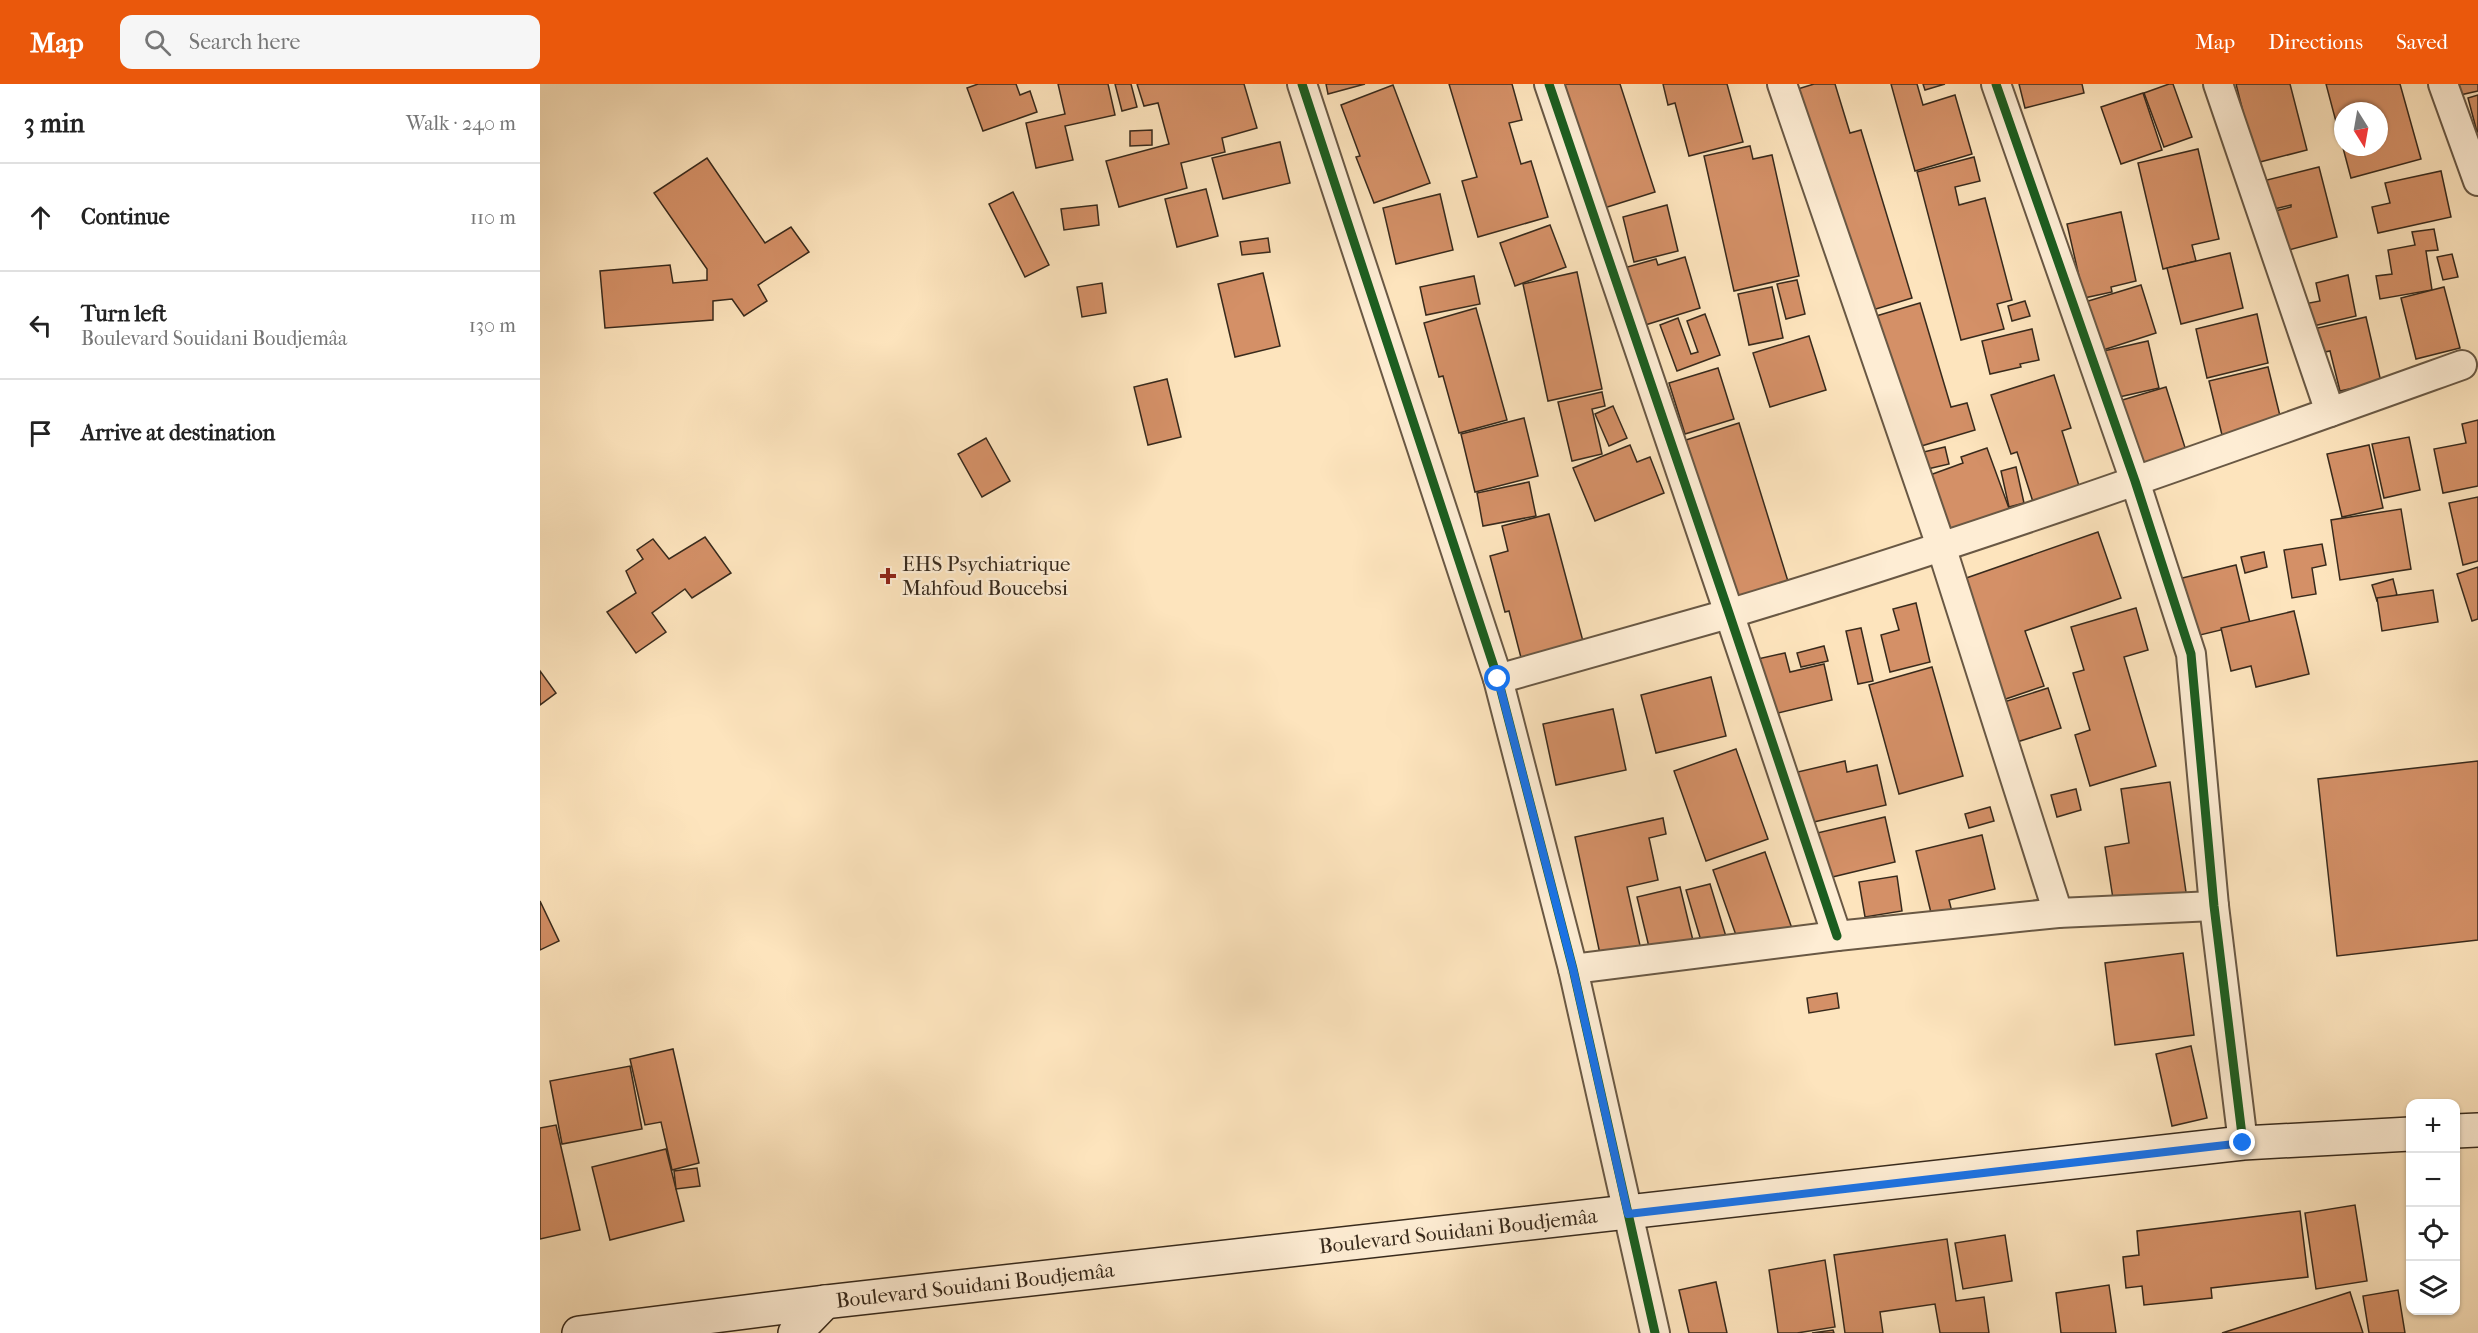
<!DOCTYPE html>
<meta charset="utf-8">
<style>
body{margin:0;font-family:"IM FELL French Canon",serif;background:#f6f6f6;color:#222}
.controls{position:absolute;right:18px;bottom:18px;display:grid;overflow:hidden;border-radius:12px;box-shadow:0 2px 4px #0004}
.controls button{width:54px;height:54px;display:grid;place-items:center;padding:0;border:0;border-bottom:2px solid #e0e0e0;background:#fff;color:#222;font:30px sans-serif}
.compass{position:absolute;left:1794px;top:18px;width:54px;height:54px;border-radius:50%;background:#fff;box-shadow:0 2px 4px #0004;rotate:169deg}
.stop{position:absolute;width:18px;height:18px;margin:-14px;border:4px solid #1a73e8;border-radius:50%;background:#fff}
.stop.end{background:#1a73e8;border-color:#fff;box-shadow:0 2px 6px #0008}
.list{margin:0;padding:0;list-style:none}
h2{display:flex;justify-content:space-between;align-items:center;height:78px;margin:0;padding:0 24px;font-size:26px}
h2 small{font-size:20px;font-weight:400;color:#767676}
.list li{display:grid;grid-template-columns:39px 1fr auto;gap:18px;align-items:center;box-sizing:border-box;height:108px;padding:0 24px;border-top:2px solid #e0e0e0}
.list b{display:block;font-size:22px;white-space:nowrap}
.list p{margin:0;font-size:20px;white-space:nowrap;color:#767676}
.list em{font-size:20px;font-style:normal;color:#767676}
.icon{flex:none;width:33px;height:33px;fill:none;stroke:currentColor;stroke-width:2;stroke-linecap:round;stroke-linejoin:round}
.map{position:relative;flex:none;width:1938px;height:1249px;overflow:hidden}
header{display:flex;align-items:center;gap:36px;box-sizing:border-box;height:84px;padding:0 30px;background:#ea580c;color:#fff}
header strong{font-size:28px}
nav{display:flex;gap:33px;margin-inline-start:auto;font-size:21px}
.search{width:420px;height:54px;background:#f6f6f6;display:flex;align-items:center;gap:15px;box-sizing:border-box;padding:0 21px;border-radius:12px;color:#767676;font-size:22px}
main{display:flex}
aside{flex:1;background:#fff}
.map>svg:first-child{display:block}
</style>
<header>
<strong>Map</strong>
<div class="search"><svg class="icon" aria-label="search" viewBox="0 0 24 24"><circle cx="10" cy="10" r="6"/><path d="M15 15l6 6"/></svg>Search here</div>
<nav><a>Map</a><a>Directions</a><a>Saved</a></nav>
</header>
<main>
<aside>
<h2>3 min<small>Walk · 240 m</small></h2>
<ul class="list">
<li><svg class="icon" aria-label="ahead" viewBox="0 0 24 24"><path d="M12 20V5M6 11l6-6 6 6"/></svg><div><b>Continue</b></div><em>110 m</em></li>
<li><svg class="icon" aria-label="left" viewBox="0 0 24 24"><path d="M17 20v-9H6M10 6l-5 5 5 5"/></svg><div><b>Turn left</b><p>Boulevard Souidani Boudjemâa</p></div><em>130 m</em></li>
<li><svg class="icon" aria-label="arrive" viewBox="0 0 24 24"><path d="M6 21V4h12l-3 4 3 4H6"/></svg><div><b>Arrive at destination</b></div></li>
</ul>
</aside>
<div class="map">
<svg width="1938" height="1249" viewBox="0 0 1938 1249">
<rect width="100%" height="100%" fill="#fde4bd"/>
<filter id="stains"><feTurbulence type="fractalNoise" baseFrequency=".00333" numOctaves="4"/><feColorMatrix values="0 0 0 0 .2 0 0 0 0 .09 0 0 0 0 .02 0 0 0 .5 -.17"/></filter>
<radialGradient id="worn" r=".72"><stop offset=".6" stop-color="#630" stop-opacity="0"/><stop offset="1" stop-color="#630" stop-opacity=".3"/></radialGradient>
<g fill="#d49067" stroke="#382a1c" stroke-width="1.5" fill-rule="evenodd">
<polygon points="438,0 476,0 480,11 490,7 497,28 443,47 427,4"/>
<polygon points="518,0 568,0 575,31 525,42 533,76 496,84 486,39 525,30"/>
<polygon points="575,0 591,0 597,23 582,27"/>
<polygon points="597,0 704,0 717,44 682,54 685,68 641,79 647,104 579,123 566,77 629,60 618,19 604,22"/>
<polygon points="786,0 825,0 788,10"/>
<polygon points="909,0 972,0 982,36 969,39 981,80 991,77 1008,133 938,153 922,97 937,93"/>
<polygon points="1022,0 1080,0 1115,108 1061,125"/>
<polygon points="1123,0 1187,0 1203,58 1149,72 1135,19 1128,21"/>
<polygon points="1274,0 1295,0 1310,49 1321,46 1372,214 1316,231 1248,8"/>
<polygon points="1351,0 1377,0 1383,21 1415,11 1432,70 1375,87"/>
<polygon points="1383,0 1405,0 1385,6"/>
<polygon points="1479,0 1542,0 1544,9 1485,24"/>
<polygon points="1629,0 1633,0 1652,53 1624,63 1604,9"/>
<polygon points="1696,0 1750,0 1767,66 1716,79"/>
<path d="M1786 0H1860L1881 75 1811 94ZM1803 27H1839V63H1803Z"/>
<polygon points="1918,0 1938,0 1938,7 1920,11"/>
<polygon points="853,1 890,99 834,119 816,73 820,72 801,21"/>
<polygon points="1603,9 1622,66 1581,80 1561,23"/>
<polygon points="1938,11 1938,48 1937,48 1928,14"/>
<polygon points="612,46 612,61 590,62 590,47"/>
<polygon points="740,58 750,99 683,115 672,74"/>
<polygon points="1210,62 1213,75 1232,71 1259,192 1194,207 1164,72"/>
<polygon points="1658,65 1679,155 1652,161 1656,177 1623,185 1598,79"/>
<polygon points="1434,73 1440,97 1415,103 1419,121 1445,114 1472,216 1457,220 1464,245 1421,256 1377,88"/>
<polygon points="167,74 225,159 251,143 269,168 218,201 227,217 204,232 192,215 173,217 173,236 65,244 60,187 130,181 133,199 167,196 167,185 114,109"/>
<polygon points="1779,83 1797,153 1745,167 1735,127 1751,123 1751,121 1730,126 1723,97"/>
<polygon points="1901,87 1911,133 1838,149 1832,123 1850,119 1845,99"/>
<polygon points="666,105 678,152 637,163 625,115"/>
<polygon points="473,108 509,181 485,193 449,120"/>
<polygon points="900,110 913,166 856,180 843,124"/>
<polygon points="557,121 559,141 524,146 521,125"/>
<polygon points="1127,121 1138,167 1094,178 1083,133"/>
<polygon points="1581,128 1596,197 1571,203 1572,208 1544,214 1527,140"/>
<polygon points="1010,141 1026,183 975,202 960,159"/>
<polygon points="1894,145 1898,166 1886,167 1892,206 1840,215 1836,192 1852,190 1848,166 1875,161 1872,148"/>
<polygon points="728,154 730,168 702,171 700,158"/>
<polygon points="1690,169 1703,224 1641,240 1627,184"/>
<polygon points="1912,170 1918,193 1903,196 1897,173"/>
<polygon points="1145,173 1160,224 1102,242 1084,184 1116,175 1118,181"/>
<polygon points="1037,188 1062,305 1008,317 983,200"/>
<polygon points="723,189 740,262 695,273 678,200"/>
<polygon points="1808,191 1816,232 1769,243 1764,220 1780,217 1776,199"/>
<polygon points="934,192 940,220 886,231 880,203"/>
<polygon points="1257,196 1265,230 1246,235 1237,200"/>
<polygon points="562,199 566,229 542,233 537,203"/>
<polygon points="1601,201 1616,249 1560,267 1545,218"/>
<polygon points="1232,203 1243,254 1209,261 1198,210"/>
<polygon points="1904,203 1920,264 1876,275 1861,214"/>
<polygon points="1485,217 1490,232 1472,237 1468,222"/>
<polygon points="1380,219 1411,323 1427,319 1435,346 1378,363 1326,235"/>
<polygon points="936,224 967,336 919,349 903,292 899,293 884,239"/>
<polygon points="1165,230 1180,271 1137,287 1120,241 1138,234 1151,270 1158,268 1147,237"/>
<polygon points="1717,230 1728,279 1667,294 1656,245"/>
<polygon points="1826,233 1841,298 1800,307 1790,267 1775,270 1769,246"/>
<polygon points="1492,245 1499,276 1480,280 1481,283 1450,290 1442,257"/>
<polygon points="1269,252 1286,306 1230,323 1213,269"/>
<polygon points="1608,257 1619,304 1557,318 1546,271"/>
<polygon points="1728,283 1741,336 1682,351 1669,297"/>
<polygon points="1178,284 1194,335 1145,350 1129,299"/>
<polygon points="1514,291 1531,344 1522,347 1540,405 1494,421 1477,368 1471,370 1451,311"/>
<polygon points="627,295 641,353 608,361 594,303"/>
<polygon points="1626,303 1647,370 1589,388 1569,320"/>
<polygon points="1062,308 1065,322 1052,325 1062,370 1032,377 1018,318"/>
<polygon points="1073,322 1087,354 1069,362 1055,330"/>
<polygon points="984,334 998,392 935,408 921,350"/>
<polygon points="1938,336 1938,402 1903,409 1894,365 1926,359 1922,340"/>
<polygon points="1199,339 1251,507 1199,524 1146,356"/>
<polygon points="1869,353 1880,406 1844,414 1832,360"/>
<polygon points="446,354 470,397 442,413 418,370"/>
<polygon points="1090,361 1097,378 1110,373 1124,409 1055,437 1033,384"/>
<polygon points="1829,361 1843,424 1802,433 1787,370"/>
<polygon points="1405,363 1409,380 1379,387 1375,370"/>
<polygon points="1447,364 1470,427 1411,449 1390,391 1423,379 1421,373"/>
<polygon points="1476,383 1484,419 1469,423 1461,387"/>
<polygon points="989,398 996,432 943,442 937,409"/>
<polygon points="1938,413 1938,477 1923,481 1909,419"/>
<polygon points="1861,425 1871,485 1800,496 1791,436"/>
<polygon points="1009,430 1048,576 986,593 969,527 965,528 950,472 968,467 962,442"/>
<polygon points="1558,448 1581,514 1485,547 1504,602 1454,619 1412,499"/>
<polygon points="165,453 191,489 152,514 145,505 112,529 126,548 96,569 67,528 96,509 86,487 103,475 97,466 113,455 129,475"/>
<polygon points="1782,460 1786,481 1772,484 1776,510 1752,514 1744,466"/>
<polygon points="1724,468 1727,483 1705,489 1701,473"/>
<polygon points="1696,481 1710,539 1656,552 1630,497"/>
<polygon points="1938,483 1938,535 1932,537 1917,490"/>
<polygon points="1853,495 1857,511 1837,517 1832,501"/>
<polygon points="1893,506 1898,538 1842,547 1837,514"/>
<polygon points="1376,519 1390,578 1350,588 1341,551 1359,546 1353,525"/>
<polygon points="1596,524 1608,566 1584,573 1616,682 1550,702 1535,651 1550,646 1533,589 1544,586 1531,543"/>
<polygon points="1754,527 1769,590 1716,603 1711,582 1691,587 1681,544"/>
<polygon points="1321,544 1333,597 1318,600 1306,547"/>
<polygon points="1284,562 1288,577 1261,583 1257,569"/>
<polygon points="1245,569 1250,588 1284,580 1292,616 1226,632 1213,576"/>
<polygon points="1392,583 1423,692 1359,710 1329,601"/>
<polygon points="0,587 16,609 0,621"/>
<polygon points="1171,593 1186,652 1116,669 1101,611"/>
<polygon points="1508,604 1521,644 1477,658 1464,618"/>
<polygon points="1073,625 1086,686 1016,701 1003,640"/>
<polygon points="1196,665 1228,755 1166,777 1134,687"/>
<polygon points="1305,677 1307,688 1337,681 1346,721 1261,741 1249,690"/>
<polygon points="1938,677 1938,856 1797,872 1778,695"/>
<polygon points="1630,698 1648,822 1576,834 1565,763 1589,759 1581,705"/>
<polygon points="1536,705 1541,726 1517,733 1511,711"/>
<polygon points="1450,723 1454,737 1429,744 1425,730"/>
<polygon points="1345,733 1355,778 1284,795 1273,750"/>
<polygon points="1123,734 1126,750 1109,754 1118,796 1087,803 1103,875 1063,884 1035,753"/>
<polygon points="1442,751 1455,805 1409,816 1413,832 1393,837 1376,767"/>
<polygon points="1225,768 1255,853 1203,871 1173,786"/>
<polygon points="1357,792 1362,827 1325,833 1319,798"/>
<polygon points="1170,800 1191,869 1167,877 1146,806"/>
<polygon points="1140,803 1157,873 1109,863 1097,813"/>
<polygon points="0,817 19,857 0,866"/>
<polygon points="1643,869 1654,951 1575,961 1565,879"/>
<polygon points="1297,909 1299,924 1269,929 1267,914"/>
<polygon points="1651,962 1667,1034 1632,1042 1616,970"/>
<polygon points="133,965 159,1079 132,1086 121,1038 105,1041 90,975"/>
<polygon points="90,982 102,1045 22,1060 10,997"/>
<polygon points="16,1041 40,1146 0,1155 0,1044"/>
<polygon points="126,1065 144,1137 70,1156 52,1083"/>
<polygon points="157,1084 160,1102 136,1105 134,1087"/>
<polygon points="1815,1121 1827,1197 1776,1205 1765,1129"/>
<polygon points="1760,1127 1768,1193 1671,1204 1672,1214 1604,1221 1602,1202 1586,1204 1583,1173 1599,1171 1597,1147"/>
<polygon points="1465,1151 1472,1197 1423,1205 1415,1159"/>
<polygon points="1407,1155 1416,1217 1444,1213 1449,1249 1400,1249 1395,1220 1340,1228 1343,1249 1305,1249 1294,1171"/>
<polygon points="1285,1176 1295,1243 1257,1249 1238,1249 1229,1186"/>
<polygon points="1176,1198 1187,1249 1149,1249 1139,1206"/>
<polygon points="1569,1201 1576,1249 1521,1249 1516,1209"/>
<polygon points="1858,1206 1865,1249 1829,1249 1823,1212"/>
<polygon points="1810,1208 1823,1249 1682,1249"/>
<polygon points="1293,1246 1294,1249 1272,1249"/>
</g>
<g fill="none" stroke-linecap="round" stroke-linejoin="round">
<defs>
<g id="minor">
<polyline points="762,0 958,595 1033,885 1115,1249"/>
<polyline points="1009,0 1189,529 1297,852"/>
<polyline points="1242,0 1401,462 1518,829"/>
<polyline points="1456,0 1595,397 1651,570 1674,822 1703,1059"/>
<polyline points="1678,0 1790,328"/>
<polyline points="1903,0 1938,97"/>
<path d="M958 595C1034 573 1111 552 1188 530 1435 456 1679 368 1922 281"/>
<polyline points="1033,885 1297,852 1518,829 1674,822"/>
</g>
<g id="secondary">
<polyline points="1916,1047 1938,1046"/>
<path id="s1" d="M39 1249 285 1218 1703 1059 1870 1050"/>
<polyline points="255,1249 285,1218"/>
</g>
</defs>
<use href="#minor" stroke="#695844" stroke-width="32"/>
<use href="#secondary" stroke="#382a1c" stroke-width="36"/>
<use href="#minor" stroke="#feedd4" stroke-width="28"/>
<use href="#secondary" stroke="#feedd4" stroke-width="33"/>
<defs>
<g id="cycleway">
<polyline points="762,0 958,595 1033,885 1115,1249"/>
<polyline points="1009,0 1189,529 1297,852"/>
<polyline points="1456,0 1595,397 1651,570 1674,822 1703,1059"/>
</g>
</defs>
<use href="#cycleway" stroke="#feedd4" stroke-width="13"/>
<use href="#cycleway" stroke="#1b5e20" stroke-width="9"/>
</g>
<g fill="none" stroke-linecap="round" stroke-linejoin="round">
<polyline stroke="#1a73e8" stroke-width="8" points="958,595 1033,885 1088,1130 1703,1059"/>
</g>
<path fill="#8f2418" stroke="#feedd4" stroke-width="2" d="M345 483h6v6h6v6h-6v6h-6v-6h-6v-6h6z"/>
<g text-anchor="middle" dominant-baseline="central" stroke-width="4.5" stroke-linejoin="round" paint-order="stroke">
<g font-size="21" fill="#382a1c" stroke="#feedd4" text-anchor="start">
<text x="362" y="480">EHS Psychiatrique<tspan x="362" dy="24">Mahfoud Boucebsi</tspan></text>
</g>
<g font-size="21" fill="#382a1c" stroke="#feedd4">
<text stroke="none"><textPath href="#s1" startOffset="885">Boulevard Souidani Boudjemâa</textPath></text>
<text stroke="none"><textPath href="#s1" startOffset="399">Boulevard Souidani Boudjemâa</textPath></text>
</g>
</g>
<rect width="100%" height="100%" filter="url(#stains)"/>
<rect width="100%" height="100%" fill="url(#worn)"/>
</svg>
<div class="controls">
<button>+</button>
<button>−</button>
<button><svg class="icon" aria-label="locate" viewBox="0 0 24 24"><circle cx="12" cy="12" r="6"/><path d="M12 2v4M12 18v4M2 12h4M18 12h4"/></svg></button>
<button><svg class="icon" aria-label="layers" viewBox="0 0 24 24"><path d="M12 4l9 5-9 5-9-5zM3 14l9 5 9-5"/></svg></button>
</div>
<svg class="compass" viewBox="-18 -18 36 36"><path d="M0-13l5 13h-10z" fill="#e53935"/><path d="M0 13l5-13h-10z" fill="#767676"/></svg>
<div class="stop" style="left:958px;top:595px"></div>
<div class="stop end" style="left:1703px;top:1059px"></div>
</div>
</main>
